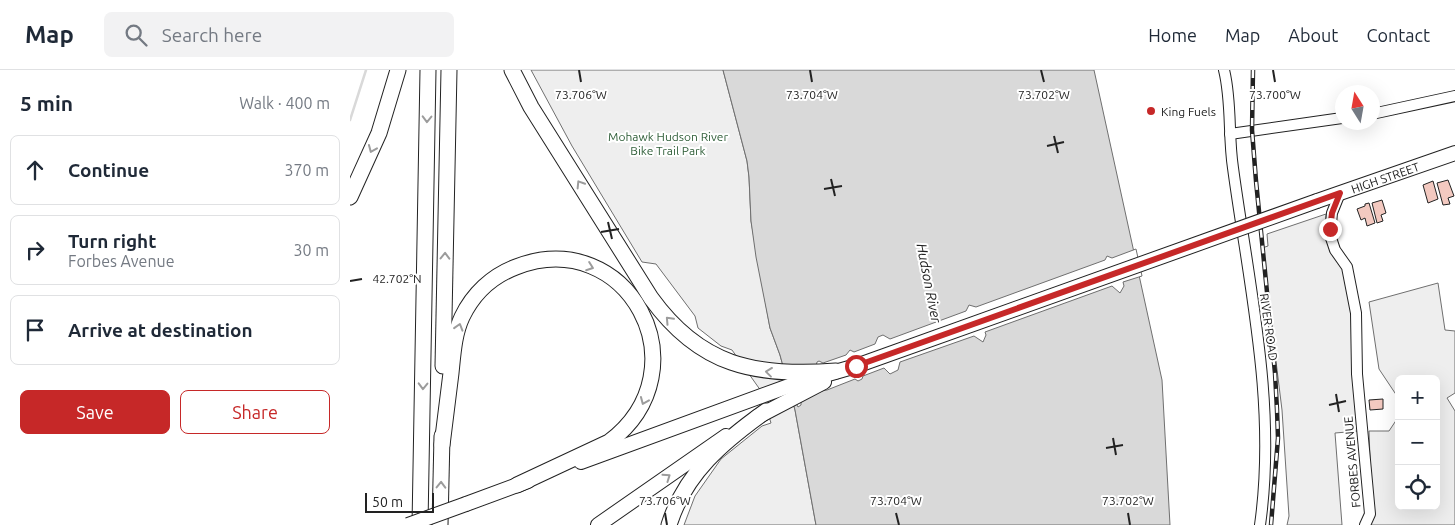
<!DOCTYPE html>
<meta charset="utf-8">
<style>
body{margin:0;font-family:Ubuntu,sans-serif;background:#f2f2f3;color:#1f2937}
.controls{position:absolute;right:15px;bottom:15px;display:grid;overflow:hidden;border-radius:8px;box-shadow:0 5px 20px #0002}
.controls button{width:45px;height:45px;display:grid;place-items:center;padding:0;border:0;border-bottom:1px solid #e0e1e3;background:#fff;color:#1f2937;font:25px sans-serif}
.compass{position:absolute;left:985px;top:15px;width:45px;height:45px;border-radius:50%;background:#fff;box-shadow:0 5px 20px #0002;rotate:349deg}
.scale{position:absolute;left:15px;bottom:12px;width:69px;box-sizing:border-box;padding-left:5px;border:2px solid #222;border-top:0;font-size:14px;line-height:18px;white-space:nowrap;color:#222;-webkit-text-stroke:4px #fff;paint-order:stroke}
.stop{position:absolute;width:15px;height:15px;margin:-11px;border:4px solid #c62828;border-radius:50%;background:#fff}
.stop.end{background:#c62828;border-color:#fff;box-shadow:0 1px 5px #0008}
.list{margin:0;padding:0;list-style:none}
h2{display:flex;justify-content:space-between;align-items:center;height:65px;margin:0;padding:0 20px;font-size:21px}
h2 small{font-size:16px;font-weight:400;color:#747a83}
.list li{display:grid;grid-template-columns:32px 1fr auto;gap:15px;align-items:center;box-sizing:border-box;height:70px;margin:0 10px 10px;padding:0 10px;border:1px solid #e0e1e3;border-radius:8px}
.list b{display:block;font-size:19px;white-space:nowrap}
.list p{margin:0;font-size:16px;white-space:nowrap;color:#747a83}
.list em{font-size:16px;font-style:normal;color:#747a83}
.actions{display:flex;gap:10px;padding:15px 20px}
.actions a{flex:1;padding:11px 0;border:1px solid #c62828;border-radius:8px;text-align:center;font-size:18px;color:#c62828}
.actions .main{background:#c62828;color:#fff}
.icon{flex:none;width:28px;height:28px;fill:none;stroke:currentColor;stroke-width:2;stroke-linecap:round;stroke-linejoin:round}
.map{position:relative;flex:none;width:1105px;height:455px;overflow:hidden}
header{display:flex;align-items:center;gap:30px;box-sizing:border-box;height:70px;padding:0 25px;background:#fff;border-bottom:1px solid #e0e1e3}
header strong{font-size:24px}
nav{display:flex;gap:28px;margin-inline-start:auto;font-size:18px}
.search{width:350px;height:45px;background:#f2f2f3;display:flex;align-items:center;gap:12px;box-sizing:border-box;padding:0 18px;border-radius:8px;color:#747a83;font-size:19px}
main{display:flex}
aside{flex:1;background:#fff}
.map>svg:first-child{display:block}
</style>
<header>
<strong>Map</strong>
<div class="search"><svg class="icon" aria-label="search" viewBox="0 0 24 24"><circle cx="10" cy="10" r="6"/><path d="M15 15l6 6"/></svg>Search here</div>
<nav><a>Home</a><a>Map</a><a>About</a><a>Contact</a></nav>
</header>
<main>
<aside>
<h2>5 min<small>Walk · 400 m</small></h2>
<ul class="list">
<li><svg class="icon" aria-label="ahead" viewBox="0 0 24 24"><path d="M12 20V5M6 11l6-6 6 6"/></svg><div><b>Continue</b></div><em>370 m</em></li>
<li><svg class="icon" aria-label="right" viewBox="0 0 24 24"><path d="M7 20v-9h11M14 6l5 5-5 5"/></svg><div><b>Turn right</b><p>Forbes Avenue</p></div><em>30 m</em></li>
<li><svg class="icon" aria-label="arrive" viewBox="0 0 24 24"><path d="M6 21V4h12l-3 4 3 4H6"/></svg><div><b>Arrive at destination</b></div></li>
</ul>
<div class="actions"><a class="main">Save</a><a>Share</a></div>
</aside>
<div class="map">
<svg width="1105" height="455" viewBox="0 0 1105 455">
<rect width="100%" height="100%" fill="#fff"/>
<g fill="#eee" stroke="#6f6f6f">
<polygon points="181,0 373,0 397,91 399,107 401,151 420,258 430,285 445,340 466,455 334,455 345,426 371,389 412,356 421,353 411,321 382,280 371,276 348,258 345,246 306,194 292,192 222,76"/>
<polygon points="976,144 975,165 994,198 1001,237 1009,361 985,363 992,455 937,455 939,446 932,340 912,178 918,176 917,164"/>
<polygon points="1088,213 1095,260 1105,261 1105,323 1097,328 1105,341 1105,455 1020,455 1022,443 1019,361 1039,361 1049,346 1049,436 1086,436 1086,309 1049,309 1049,329 1029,299 1019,232"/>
</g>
<polygon fill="#d9d9d9" stroke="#6f6f6f" points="373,0 744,0 812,310 820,455 466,455 445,340 430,285 420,258 406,187 401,151 399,107 397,91"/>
<polygon fill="#fff" stroke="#6f6f6f" points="786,179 792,206 773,212 774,216 770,223 762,216 635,262 636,265 633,272 624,266 550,292 548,300 540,304 534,298 513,306 512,309 508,311 505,309 477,320 466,322 451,330 451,335 448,337 446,333 441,336 434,307 466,296 467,292 469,291 473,293 496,285 500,280 504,282 525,274 528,267 533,265 540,269 616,241 619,235 626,237 755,190 757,186 762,188"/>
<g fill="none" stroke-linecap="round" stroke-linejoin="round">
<polyline stroke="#d9d9d9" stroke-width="2.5" points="0,50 16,0"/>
</g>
<g fill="#f3c9c0" stroke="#222">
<polygon points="1098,110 1104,126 1098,128 1100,134 1093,135 1087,113"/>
<polygon points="1083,111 1088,129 1078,133 1073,115"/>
<polygon points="1032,130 1036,143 1031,145 1033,151 1027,153 1022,133"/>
<polygon points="1019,133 1025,153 1017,156 1015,148 1011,150 1007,139 1015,136 1015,134"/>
<polygon points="1033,329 1033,339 1020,340 1019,330"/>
</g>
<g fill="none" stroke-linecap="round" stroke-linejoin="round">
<defs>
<g id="minor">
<path d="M874 0C882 32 878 65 883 98 899 216 927 335 910 455"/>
<polyline points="1022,44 1105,26"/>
<polyline points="880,64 992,48"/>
<polyline points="990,123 982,143 980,165 985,180 997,197 1006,243 1007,304 1020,444 1015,455"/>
</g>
<g id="major">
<path id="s1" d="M967 131 1105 83"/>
<polyline points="407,347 474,312"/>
<polyline points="231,392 447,313 506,296"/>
<polyline points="116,434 178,411"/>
<polyline points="248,455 376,366"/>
</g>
<g id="highway">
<path d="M162 0 181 37 301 228C350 296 405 307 486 301"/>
<polyline points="0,127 29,63 48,0"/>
<polyline points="93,296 99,0"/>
<path d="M92 375C95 351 98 327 101 303 103 284 104 264 112 247 123 224 142 206 166 197 277 154 356 299 259 372L167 415"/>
<polyline points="70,455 78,0"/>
<polyline points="90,455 92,366"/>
<path d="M319 455C335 403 374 371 416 341"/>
</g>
</defs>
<use href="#minor" stroke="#222" stroke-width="12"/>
<use href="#major" stroke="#222" stroke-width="16"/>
<use href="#highway" stroke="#222" stroke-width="17"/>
<use href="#minor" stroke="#fff" stroke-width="10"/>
<use href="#major" stroke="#fff" stroke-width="14"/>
<use href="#highway" stroke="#fff" stroke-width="15"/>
<defs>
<polyline id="rail" points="903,0 902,60 906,111 925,303 927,340 928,368 921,455"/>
</defs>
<use href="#rail" stroke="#222" stroke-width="4.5"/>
<use href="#rail" stroke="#fff" stroke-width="2.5" stroke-dasharray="8" stroke-linecap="butt"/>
<defs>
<g id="major-bridge">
<polyline points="506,296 967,131"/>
<polyline points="58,455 116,434"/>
</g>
</defs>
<use href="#major-bridge" stroke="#222" stroke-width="16" stroke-linecap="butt"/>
<use href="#major-bridge" stroke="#fff" stroke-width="14"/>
</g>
<defs><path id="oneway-chevron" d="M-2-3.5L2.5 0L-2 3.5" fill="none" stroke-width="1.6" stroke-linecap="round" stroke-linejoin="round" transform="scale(1.25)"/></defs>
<g stroke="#9c9c9c">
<use href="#oneway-chevron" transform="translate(77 49) rotate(91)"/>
<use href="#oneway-chevron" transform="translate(22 79) rotate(113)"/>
<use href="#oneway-chevron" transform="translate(230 114) rotate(-122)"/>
<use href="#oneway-chevron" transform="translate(95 186) rotate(-89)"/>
<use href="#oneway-chevron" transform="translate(240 197) rotate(20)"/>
<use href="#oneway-chevron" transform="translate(319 250) rotate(-133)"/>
<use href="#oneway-chevron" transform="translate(109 257) rotate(-73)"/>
<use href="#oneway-chevron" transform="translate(419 302) rotate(-173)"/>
<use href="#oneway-chevron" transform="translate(73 316) rotate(91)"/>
<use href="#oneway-chevron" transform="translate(294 331) rotate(113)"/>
<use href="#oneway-chevron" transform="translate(317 407) rotate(-35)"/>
<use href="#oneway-chevron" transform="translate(91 415) rotate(-89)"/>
</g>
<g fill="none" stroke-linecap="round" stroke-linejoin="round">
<polyline stroke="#c62828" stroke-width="6" points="506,296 990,123 982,143 980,159"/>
</g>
<path fill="none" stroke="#222" stroke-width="2" d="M229 0 231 12M460 0 462 12M691 0 694 12M923 0 925 12M704 66 708 83M697 76 714 72M481 109 485 126M474 119 492 116M258 152 262 169M251 162 269 159M0 211 12 209M986 324 989 342M979 335 996 331M763 368 766 385M756 378 773 375M315 443 317 455M546 443 549 455M778 443 780 455"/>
<circle fill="#c62828" stroke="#fff" stroke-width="2" cx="801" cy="41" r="5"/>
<g text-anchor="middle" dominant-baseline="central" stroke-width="4" stroke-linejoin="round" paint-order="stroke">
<g font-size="12" fill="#222" stroke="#fff" text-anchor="start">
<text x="811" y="41">King Fuels</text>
</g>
<g font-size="12" fill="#2f5e38" stroke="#fff">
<text x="318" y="66">Mohawk Hudson River<tspan x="318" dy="14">Bike Trail Park</tspan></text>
</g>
<g font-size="12" fill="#222" stroke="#fff">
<text stroke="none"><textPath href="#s1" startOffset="72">HIGH STREET</textPath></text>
<text transform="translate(919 257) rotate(82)">RIVER ROAD</text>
<text transform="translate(1002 392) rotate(-95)">FORBES AVENUE</text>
</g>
<g font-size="14" font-style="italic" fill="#222" stroke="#fff">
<text transform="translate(579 213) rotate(79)">Hudson River</text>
</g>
</g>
<g font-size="12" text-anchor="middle" fill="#222" stroke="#fff" stroke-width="4" stroke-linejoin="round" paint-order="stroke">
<text x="231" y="29">73.706°W</text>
<text x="462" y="29">73.704°W</text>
<text x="694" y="29">73.702°W</text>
<text x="925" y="29">73.700°W</text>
<text x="47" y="213">42.702°N</text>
<text x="315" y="435">73.706°W</text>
<text x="546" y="435">73.704°W</text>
<text x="778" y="435">73.702°W</text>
</g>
</svg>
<div class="controls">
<button>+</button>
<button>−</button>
<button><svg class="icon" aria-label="locate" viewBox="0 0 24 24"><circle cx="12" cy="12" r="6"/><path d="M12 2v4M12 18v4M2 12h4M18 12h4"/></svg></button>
</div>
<svg class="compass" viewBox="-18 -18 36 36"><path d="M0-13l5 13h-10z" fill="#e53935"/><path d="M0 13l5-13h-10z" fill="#747a83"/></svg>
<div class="scale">50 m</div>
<div class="stop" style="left:506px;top:296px"></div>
<div class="stop end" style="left:980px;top:159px"></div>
</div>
</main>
